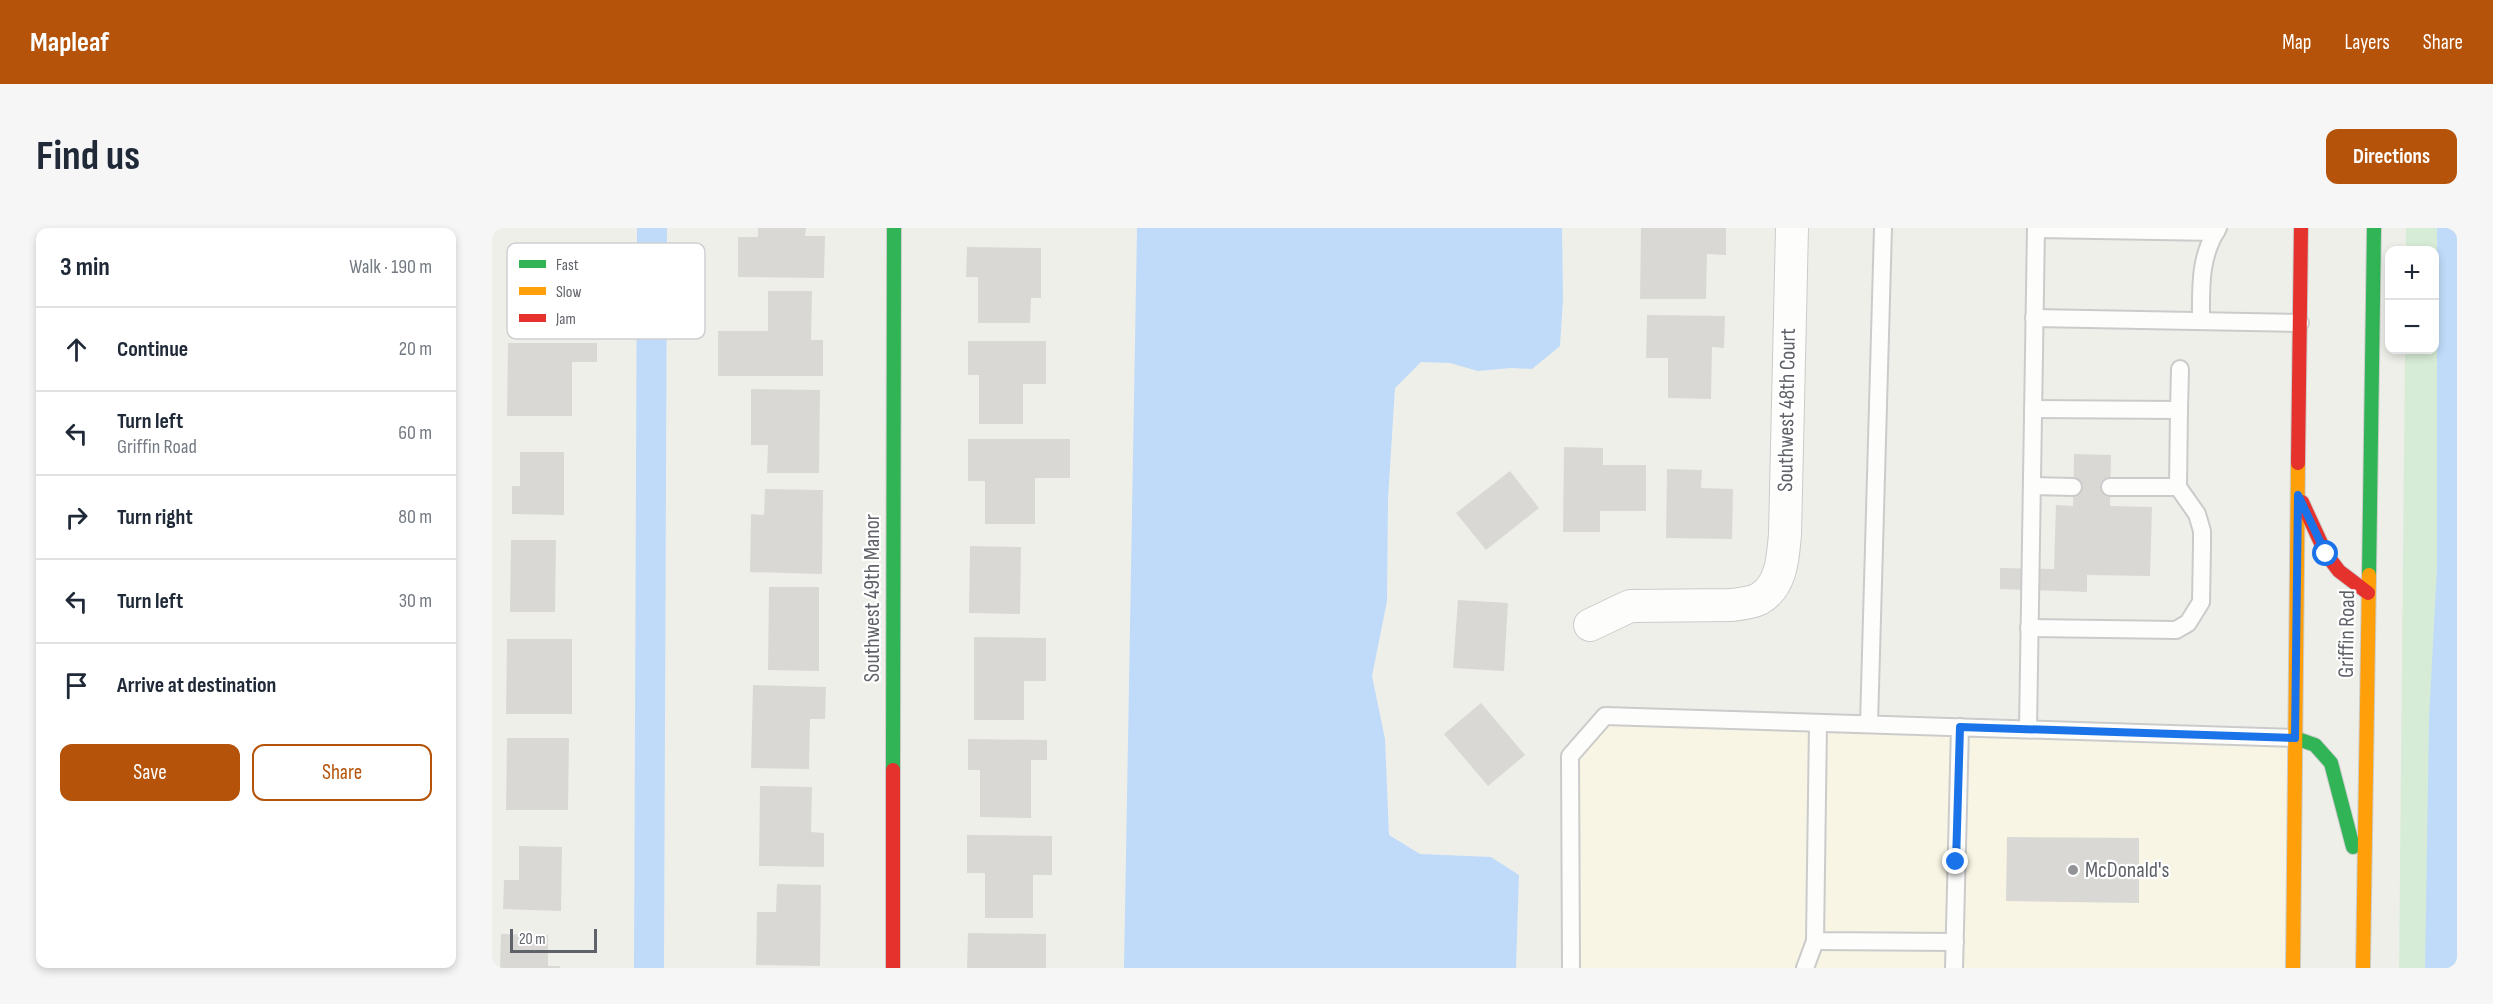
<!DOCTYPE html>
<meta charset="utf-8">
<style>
body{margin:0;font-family:"Sofia Sans Condensed",sans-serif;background:#f6f6f7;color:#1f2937}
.controls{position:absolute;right:18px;top:18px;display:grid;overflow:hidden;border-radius:12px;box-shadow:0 3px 9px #0003}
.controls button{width:54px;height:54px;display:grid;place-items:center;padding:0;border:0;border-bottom:2px solid #e0e1e3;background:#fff;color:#1f2937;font:30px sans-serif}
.scale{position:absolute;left:18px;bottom:15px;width:87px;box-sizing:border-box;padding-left:6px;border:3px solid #5f6268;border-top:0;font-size:16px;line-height:21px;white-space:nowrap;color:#5f6268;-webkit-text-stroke:4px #fff;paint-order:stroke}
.stop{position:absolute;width:18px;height:18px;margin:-14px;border:4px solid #1a73e8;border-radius:50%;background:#fff}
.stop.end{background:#1a73e8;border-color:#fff;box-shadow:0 2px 6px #0008}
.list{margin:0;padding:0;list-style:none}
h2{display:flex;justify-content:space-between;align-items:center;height:78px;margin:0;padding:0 24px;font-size:26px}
h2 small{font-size:20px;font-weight:400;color:#747a83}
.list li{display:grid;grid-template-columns:39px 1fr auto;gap:18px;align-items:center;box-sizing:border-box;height:84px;padding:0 24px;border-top:2px solid #e0e1e3}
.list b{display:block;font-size:22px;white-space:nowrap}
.list p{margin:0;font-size:20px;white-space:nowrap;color:#747a83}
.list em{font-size:20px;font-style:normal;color:#747a83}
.actions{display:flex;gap:12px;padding:18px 24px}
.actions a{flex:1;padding:14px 0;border:2px solid #b45309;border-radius:12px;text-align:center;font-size:21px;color:#b45309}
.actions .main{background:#b45309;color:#fff}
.icon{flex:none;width:33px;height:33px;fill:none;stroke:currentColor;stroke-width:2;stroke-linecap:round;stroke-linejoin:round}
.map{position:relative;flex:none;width:1965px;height:740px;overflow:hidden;border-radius:12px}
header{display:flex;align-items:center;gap:36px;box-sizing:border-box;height:84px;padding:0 30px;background:#b45309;color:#fff}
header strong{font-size:28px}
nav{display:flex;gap:33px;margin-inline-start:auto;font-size:21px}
.intro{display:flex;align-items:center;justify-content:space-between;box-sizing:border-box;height:144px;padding:0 36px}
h1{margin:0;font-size:42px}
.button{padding:15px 27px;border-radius:12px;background:#b45309;color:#fff;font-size:21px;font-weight:700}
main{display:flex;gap:36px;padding:0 36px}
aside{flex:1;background:#fff;border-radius:12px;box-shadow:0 3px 9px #0003}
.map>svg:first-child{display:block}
</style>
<header>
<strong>Mapleaf</strong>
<nav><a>Map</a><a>Layers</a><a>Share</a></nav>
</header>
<div class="intro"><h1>Find us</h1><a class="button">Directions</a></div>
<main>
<aside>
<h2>3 min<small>Walk · 190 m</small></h2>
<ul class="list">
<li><svg class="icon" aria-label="ahead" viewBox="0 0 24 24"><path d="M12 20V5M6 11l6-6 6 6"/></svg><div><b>Continue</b></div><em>20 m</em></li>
<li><svg class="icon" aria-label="left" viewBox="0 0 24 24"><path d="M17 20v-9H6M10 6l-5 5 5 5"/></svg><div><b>Turn left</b><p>Griffin Road</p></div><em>60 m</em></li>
<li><svg class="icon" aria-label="right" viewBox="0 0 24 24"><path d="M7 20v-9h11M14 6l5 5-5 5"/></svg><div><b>Turn right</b></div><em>80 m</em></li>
<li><svg class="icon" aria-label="left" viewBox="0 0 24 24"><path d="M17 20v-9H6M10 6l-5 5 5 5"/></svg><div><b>Turn left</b></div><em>30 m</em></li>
<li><svg class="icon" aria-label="arrive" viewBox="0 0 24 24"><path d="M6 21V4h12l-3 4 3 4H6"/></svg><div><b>Arrive at destination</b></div></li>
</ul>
<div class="actions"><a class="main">Save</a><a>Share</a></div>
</aside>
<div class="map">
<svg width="1965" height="740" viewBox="0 0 1965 740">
<rect width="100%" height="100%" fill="#efefea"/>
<polygon fill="#f8f5e4" points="1113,488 1803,510 1792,740 1075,740 1078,528"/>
<polygon fill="#d7ecd7" points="1914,0 1965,0 1965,740 1907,740 1913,122 1942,122 1942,22 1914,22"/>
<g fill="#bfdbf9">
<polygon points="645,0 1070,0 1071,72 1068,118 1040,141 1019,140 986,143 958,135 929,134 903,160 896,271 895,373 880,448 893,511 897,607 928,626 999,629 1027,647 1024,740 632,740"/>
<polygon points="1945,0 1965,0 1965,740 1933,740 1937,491 1945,339"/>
</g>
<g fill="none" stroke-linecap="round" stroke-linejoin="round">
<polyline stroke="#bfdbf9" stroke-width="30" points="157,740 160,0"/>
</g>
<g fill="#d9d8d5">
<polygon points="266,0 314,0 313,8 333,8 332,50 246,49 246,9 266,9"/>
<polygon points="1149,0 1234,0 1234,27 1215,26 1214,71 1148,71"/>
<polygon points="475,19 549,20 549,70 539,70 538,95 486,95 486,49 474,49"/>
<polygon points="276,63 320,63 319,112 331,112 331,148 226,148 226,103 276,103"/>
<polygon points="1155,87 1233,88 1232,120 1220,119 1219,171 1176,170 1176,130 1154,130"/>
<polygon points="476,113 554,113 554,156 531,156 531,196 487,196 487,147 476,147"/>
<polygon points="16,115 105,115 105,134 80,134 80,188 15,188"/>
<polygon points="259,161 328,162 327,245 275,245 276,217 259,217"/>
<polygon points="476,211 578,211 578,250 543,250 543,296 493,296 493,253 476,253"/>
<polygon points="1072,219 1111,220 1111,237 1154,237 1154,283 1108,283 1108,304 1071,304"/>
<polygon points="28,224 72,224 72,287 20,286 20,258 28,258"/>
<polygon points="1582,226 1619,227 1618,278 1660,279 1658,348 1595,347 1595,364 1508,361 1508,340 1562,341 1564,277 1581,278"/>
<polygon points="1175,241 1210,242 1209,260 1241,261 1240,311 1174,310"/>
<polygon points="1018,243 1047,280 994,322 964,285"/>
<polygon points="273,261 331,262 330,346 258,344 259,286 272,287"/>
<polygon points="19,312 64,312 63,384 18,384"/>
<polygon points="478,318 529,319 528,386 477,385"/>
<polygon points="277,359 327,359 327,443 276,442"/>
<polygon points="966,372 1016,375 1012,443 961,440"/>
<polygon points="482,409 554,410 554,453 532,453 532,492 482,492"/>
<polygon points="15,411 80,411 80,486 14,486"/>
<polygon points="261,457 334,459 333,491 318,491 317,541 259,540"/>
<polygon points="989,475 1033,527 996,558 952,506"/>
<polygon points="15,510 77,510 76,582 14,582"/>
<polygon points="476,511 555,512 555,532 539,532 539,590 488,589 488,542 476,542"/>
<polygon points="268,558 320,559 319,604 332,605 332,639 267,638"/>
<polygon points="475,607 560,608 560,647 541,647 541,690 493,690 493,645 475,645"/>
<polygon points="1515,609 1647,610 1647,675 1514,673"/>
<polygon points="27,618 70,619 69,683 11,681 12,652 27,652"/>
<polygon points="285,656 329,657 328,738 264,737 265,684 284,684"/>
<polygon points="476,705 554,706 554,740 475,740"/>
<polygon points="9,706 56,707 56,738 68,738 68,740 8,740"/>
</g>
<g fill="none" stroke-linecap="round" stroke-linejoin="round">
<defs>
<g id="lane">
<polyline points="1544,1 1724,4"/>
<polyline points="1542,90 1808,95"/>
<path d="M1709 93C1709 59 1707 30 1726 0"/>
<polyline points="1687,182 1688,141"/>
<polyline points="1540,258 1581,259"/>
<polyline points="1618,259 1686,259"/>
<polyline points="1537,400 1684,402 1696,395 1709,374 1710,318 1710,303 1705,286 1686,259 1687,182 1541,181"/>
<polyline points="1326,495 1323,713 1463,714"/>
<polyline points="1377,496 1391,0"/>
<polyline points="1536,501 1544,0"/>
<polyline points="1079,740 1078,528 1113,488 1803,510"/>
<polyline points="1313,740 1323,713"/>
<polyline points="1462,740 1468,499"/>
</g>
<path id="street" d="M1098 397 1138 378 1239 377C1248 376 1259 375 1267 371 1290 358 1291 329 1293 306L1300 0"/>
<g id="fast">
<polyline points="1877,347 1882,0"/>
<polyline points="1803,510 1823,517 1839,535 1861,619"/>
<polyline points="401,542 402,0"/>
</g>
<g id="slow">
<polyline points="1801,740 1806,235"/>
<polyline points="1871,740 1877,347"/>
</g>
<g id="jam">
<polyline points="1806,235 1809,0"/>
<polyline points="1810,274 1834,326 1847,343 1876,365"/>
<polyline points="401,740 401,542"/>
</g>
</defs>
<use href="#lane" stroke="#cbcbcb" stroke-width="20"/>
<use href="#street" stroke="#cbcbcb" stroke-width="34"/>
<use href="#fast" stroke="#ccc" stroke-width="16"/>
<use href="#slow" stroke="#ccc" stroke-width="16"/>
<use href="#jam" stroke="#ccc" stroke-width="16"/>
<use href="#lane" stroke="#fdfdfc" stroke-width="16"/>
<use href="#street" stroke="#fdfdfc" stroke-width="32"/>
<use href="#fast" stroke="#30b455" stroke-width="14"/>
<use href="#slow" stroke="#ff9f0a" stroke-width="14"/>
<use href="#jam" stroke="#e5322d" stroke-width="14"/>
</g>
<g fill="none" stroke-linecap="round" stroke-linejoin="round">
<polyline stroke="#1a73e8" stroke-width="8" points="1464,634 1468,499 1803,510 1806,267 1834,326"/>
</g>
<circle fill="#919396" stroke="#fff" stroke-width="2" cx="1581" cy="642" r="6"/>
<g text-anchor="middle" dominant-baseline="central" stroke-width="4.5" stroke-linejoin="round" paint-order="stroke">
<g font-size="22" fill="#5f6268" stroke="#fff">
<text transform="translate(1295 182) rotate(-89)">Southwest 48th Court</text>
<text transform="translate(380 370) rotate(-90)">Southwest 49th Manor</text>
<text transform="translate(1855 406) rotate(-89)">Griffin Road</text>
</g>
<g font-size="22" fill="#5f6268" stroke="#fff" text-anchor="start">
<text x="1593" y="642">McDonald's</text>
</g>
</g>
<rect x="15" y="15" width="198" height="96" rx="9" fill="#fff" stroke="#cfd0d2" stroke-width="1.5"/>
<rect x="27" y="32" width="27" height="8" fill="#30b455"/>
<rect x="27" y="59" width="27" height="8" fill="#ff9f0a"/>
<rect x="27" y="86" width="27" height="8" fill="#e5322d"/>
<g font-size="16" fill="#5f6268">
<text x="64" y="42">Fast</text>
<text x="64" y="69">Slow</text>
<text x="64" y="96">Jam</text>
</g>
</svg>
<div class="controls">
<button>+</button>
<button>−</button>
</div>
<div class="scale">20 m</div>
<div class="stop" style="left:1834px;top:326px"></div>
<div class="stop end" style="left:1464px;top:634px"></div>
</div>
</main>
